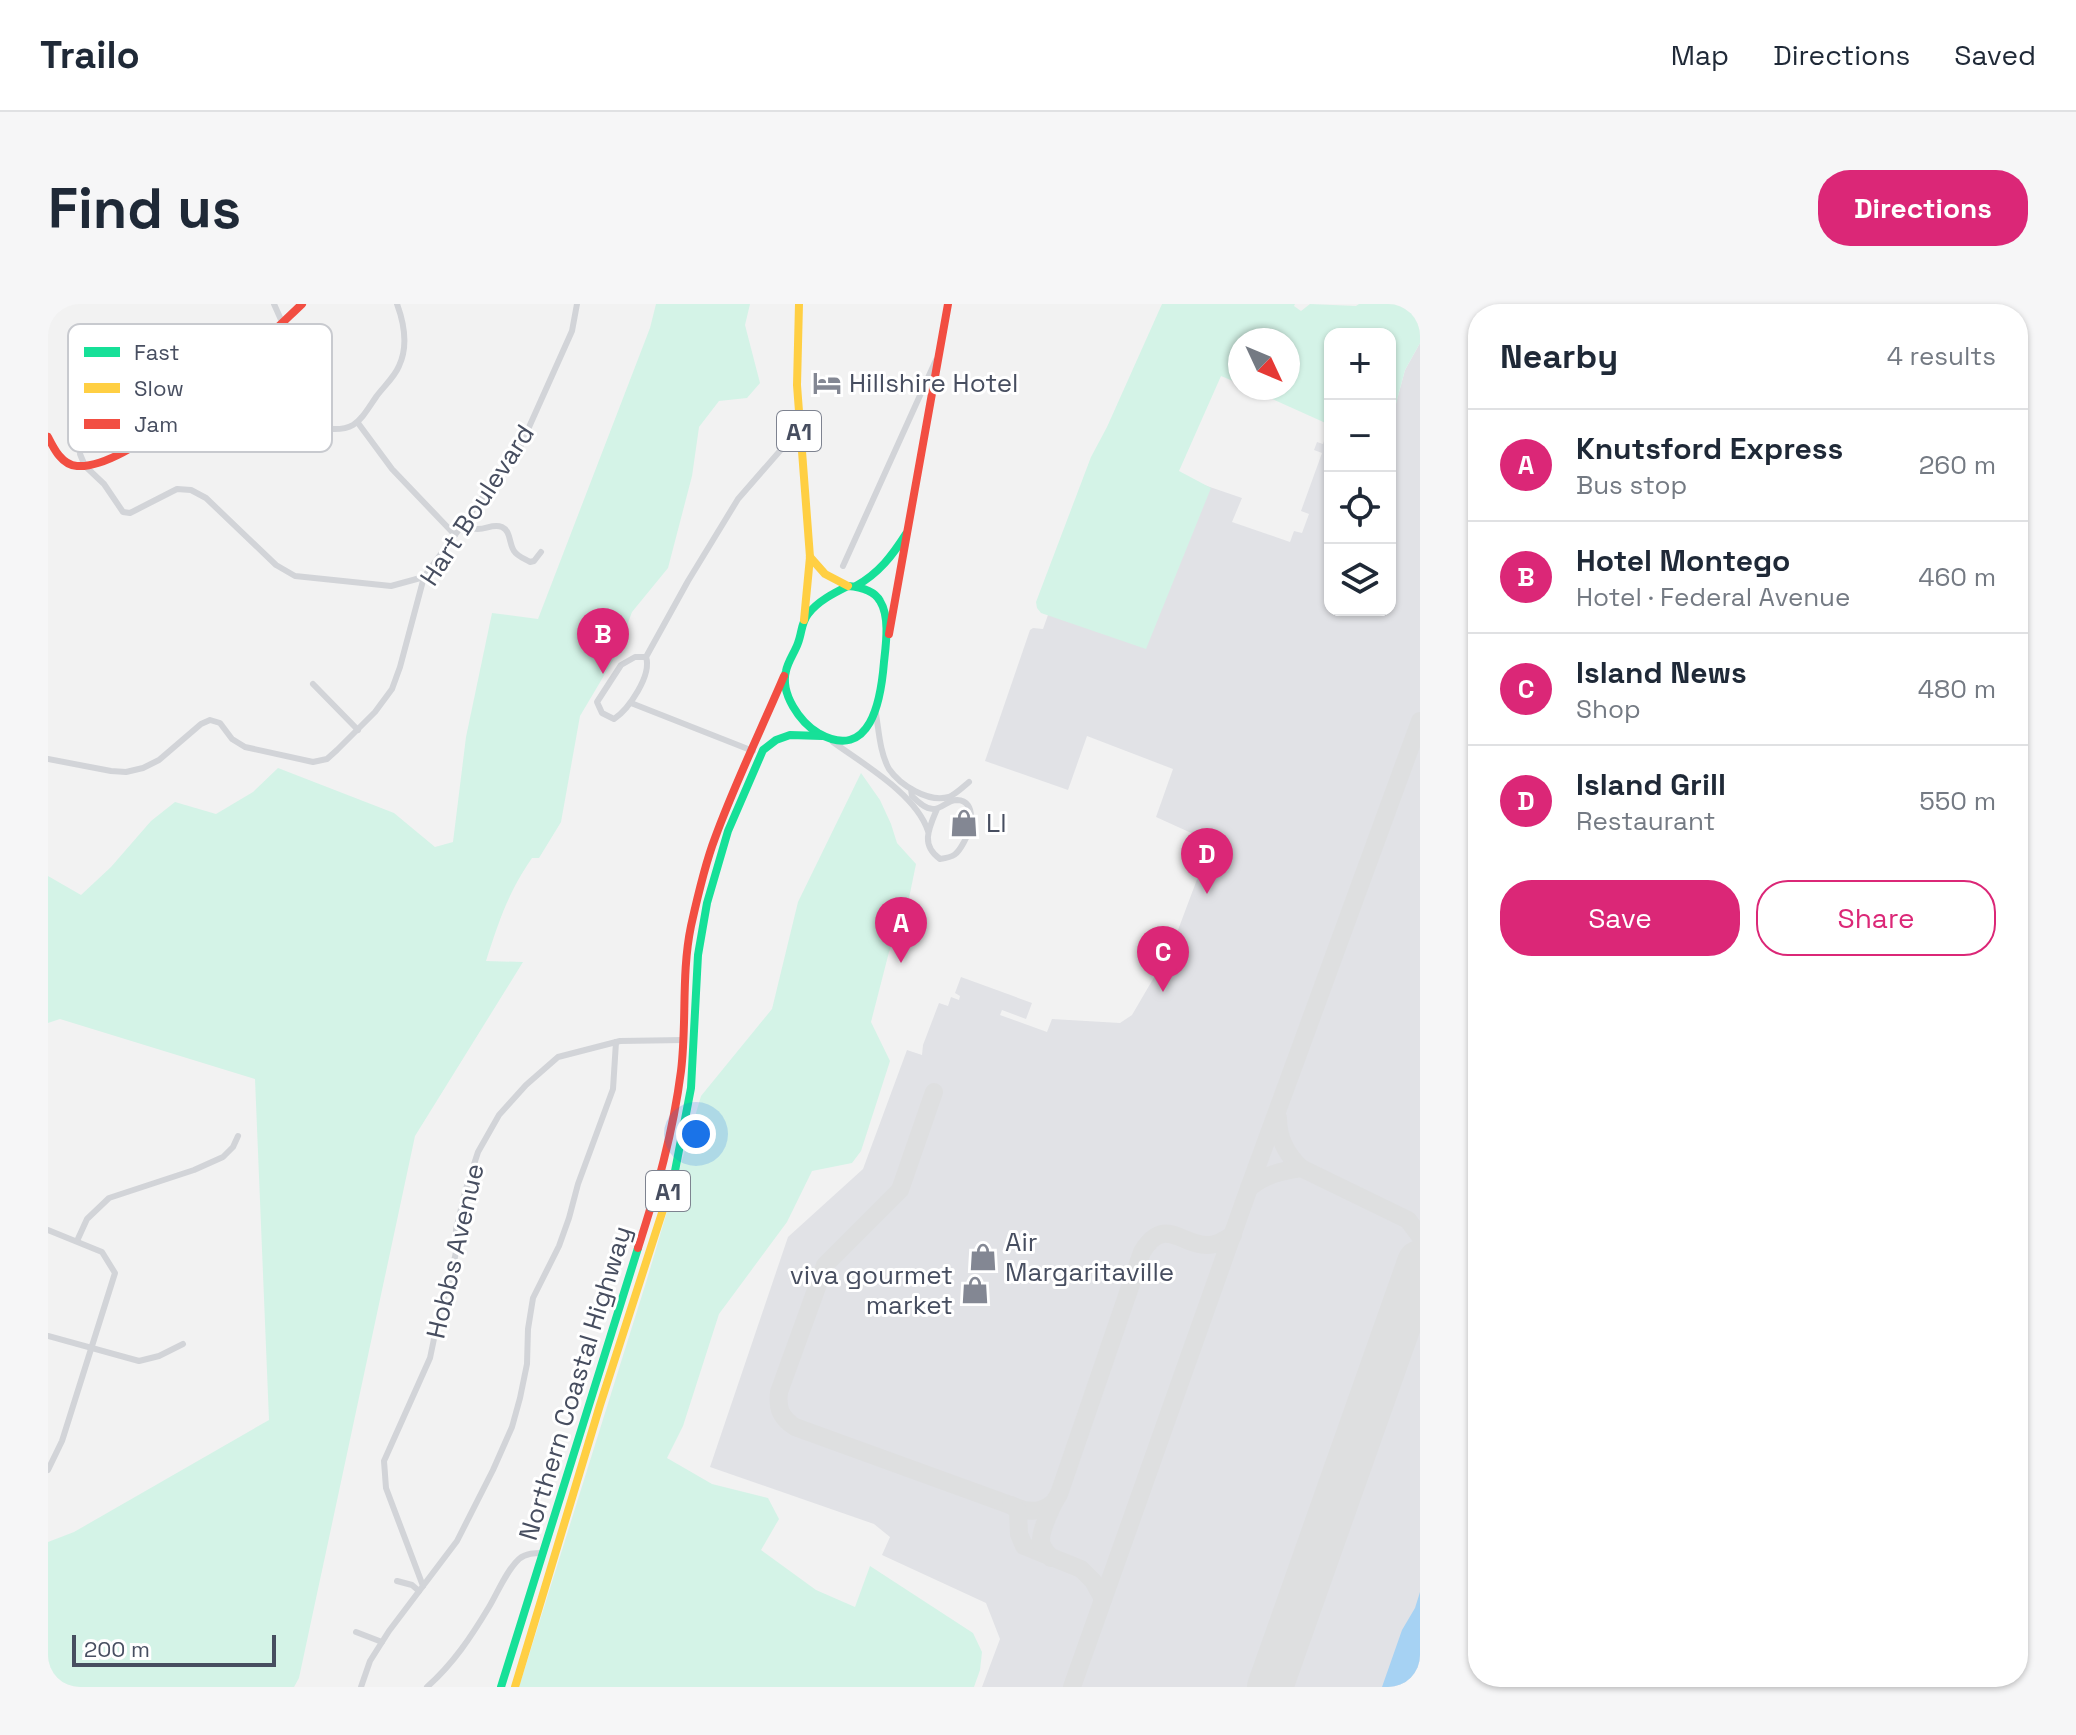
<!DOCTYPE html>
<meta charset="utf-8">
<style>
body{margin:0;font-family:"Space Grotesk",sans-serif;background:#f6f6f7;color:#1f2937}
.controls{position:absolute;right:24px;top:24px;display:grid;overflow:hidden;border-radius:16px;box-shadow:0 2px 6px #0004}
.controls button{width:72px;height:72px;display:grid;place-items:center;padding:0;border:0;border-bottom:2px solid #e0e1e3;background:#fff;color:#1f2937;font:40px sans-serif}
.compass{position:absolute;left:1180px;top:24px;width:72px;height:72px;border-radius:50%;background:#fff;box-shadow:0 2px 6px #0004;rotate:134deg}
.scale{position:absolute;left:24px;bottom:20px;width:204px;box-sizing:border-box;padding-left:8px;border:4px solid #474e60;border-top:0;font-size:22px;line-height:28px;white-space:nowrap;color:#474e60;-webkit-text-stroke:6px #fff;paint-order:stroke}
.you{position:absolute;left:648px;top:830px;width:28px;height:28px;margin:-20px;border:6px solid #fff;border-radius:50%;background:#1a73e8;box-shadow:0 0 0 12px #1a73e833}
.badge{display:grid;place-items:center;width:52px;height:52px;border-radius:50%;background:#db2777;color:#fff;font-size:26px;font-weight:700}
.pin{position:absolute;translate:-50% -66px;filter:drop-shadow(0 2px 4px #0008)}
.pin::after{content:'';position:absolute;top:42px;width:28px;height:24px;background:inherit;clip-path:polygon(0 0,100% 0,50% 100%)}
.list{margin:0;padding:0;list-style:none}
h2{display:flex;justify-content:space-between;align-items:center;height:104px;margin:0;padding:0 32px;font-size:34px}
h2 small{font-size:26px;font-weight:400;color:#747a83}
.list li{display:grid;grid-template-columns:52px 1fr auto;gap:24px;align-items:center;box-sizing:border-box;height:112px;padding:0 32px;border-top:2px solid #e0e1e3}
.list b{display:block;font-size:30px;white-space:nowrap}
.list p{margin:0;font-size:26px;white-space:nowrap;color:#747a83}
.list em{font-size:26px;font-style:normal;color:#747a83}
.actions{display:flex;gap:16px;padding:24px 32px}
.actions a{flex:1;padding:18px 0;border:2px solid #db2777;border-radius:32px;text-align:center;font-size:28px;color:#db2777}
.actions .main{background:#db2777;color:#fff}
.icon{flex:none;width:44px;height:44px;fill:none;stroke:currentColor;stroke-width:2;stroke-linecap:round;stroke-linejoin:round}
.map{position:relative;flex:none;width:1372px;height:1383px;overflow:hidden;border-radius:32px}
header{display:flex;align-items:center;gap:48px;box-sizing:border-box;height:112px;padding:0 40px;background:#fff;border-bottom:2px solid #e0e1e3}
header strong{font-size:38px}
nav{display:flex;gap:44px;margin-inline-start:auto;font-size:28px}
.intro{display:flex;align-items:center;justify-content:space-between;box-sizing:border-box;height:192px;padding:0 48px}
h1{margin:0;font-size:56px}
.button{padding:20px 36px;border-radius:32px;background:#db2777;color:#fff;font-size:28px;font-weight:700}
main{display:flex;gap:48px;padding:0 48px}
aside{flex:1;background:#fff;border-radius:32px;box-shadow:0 2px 6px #0004}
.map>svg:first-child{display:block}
</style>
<header>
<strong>Trailo</strong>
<nav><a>Map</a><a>Directions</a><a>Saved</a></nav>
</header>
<div class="intro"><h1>Find us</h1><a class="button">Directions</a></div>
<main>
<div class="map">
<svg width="1372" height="1383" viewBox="0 0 1372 1383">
<rect width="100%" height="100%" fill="#f2f2f2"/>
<polygon fill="#e1e2e6" points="1372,39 1372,1383 934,1383 952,1335 938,1299 834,1251 842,1233 826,1220 662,1163 740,933 815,865 859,746 874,751 875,741 891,699 900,702 903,693 911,696 912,692 907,689 913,673 984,699 978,715 954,706 952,711 999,728 1004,715 1072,719 1084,711 1115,658 1118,658 1163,538 1108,513 1125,465 1039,432 1020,486 937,457 982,326 985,324 995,325 1000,311 1121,169 1194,194 1184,218 1242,238 1246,227 1254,229 1261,210 1253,207 1274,149 1266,146 1269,138 1275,140 1281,122 1282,306 1342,306 1342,122 1357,66"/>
<g fill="#d4f3e7">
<path d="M608 0H702L697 21 712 79 699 94 671 97 651 123 644 172 620 264 584 308 567 353 532 412 513 518 491 554H484C460 589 451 617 438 657L475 658 367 832 251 1374 246 1383H0V1238L26 1228 221 1116 207 775 12 715 0 719V572L33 591 63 563 103 517 127 498 168 510 205 488 230 464 346 509 387 543 405 538 418 433 444 309 490 315 602 24Z"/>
<polygon points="1114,0 1247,0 1246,2 1253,7 1262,0 1308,2 1311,0 1372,0 1372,39 1357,66 1342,122 1342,30 1282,30 1282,121 1200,84 1240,84 1240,36 1192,36 1192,80 1173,72 1131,167 1163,184 1098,345 993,309 989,304 988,298 1043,153 1059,123"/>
<polygon points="813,469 832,496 843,520 849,539 868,560 860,599 841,648 823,718 842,757 813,847 804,859 764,867 739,918 671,1010 635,1122 619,1154 664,1180 720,1194 731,1215 713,1246 768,1286 807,1303 822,1262 925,1329 934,1348 932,1366 926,1383 471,1383 600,972 653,792 724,705 750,598"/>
</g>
<polygon fill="#a6d2f3" points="1372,1288 1372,1383 1334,1383 1354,1326 1367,1304"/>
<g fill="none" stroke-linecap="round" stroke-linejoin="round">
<g stroke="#dedfe0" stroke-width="18">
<path d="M886 788 852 886 777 961 731 1088C729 1105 733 1114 747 1123L976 1206C989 1208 996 1206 1005 1199"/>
<path d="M1230 814C1230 834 1238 850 1253 864L1360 916 1372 932"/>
<path d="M1201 884C1217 871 1232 867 1253 864"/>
<polyline points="963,1201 970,1207 971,1230 976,1242 1033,1265 1045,1277 1055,1295"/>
<path d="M1003 1254C999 1249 993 1243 993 1236 993 1225 1005 1199 1011 1190L1094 948C1117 910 1135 943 1161 941 1170 941 1177 935 1185 931"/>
<polyline points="1024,1383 1201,884 1372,417"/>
</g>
<polyline stroke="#dedfe0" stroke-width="46" points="1222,1383 1372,959"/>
<g stroke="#d2d4d8" stroke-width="6">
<polyline points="226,0 234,18"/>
<polyline points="115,69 62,98 45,113 34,137 32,150 37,162 56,180 75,208 82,209 86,207 129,185 143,186 158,194 228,261 247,272 343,282 376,273"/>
<polyline points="310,119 344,165 407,231"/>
<path d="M273 124C307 129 311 118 328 93 335 83 346 74 351 62 360 43 356 19 349 0"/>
<path d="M415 220C434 232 441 218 454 223 463 227 461 240 466 247 469 252 477 255 482 258L486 257 493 248"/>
<polyline points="795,262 888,56"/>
<path d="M587 353H598C604 371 581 405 566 415L554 409 549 398 573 361Z"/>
<polyline points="598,353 640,277 690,195 751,125"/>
<polyline points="265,380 310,426"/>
<polyline points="583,399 705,447"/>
<path d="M828 410C831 428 832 449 841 465 852 481 880 499 901 493 908 490 915 483 921 478"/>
<path d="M785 438C815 460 868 490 880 527"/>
<polyline points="0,455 63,467 78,468 95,464 111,456 153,420 162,416 172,419 184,435 197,443 265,458 279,455 289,446 327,408 344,385 352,363 376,273 473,141 524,27 529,0"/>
<path d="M863 485 864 492C869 497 877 505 885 505 894 505 899 496 909 496 930 497 923 526 916 538 909 551 906 553 892 555 872 541 881 524 889 505"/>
<polyline points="0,926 54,948 67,969 14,1137 0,1166"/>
<polyline points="29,937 39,915 61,894 146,866 175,853 185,843 190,832"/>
<polyline points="0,1032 91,1057 111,1052 135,1040"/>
<polyline points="349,1277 364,1281 371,1287"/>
<polyline points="375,1282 338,1184 336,1157 382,1054 392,1006 402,976 408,948 408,926 417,888 430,848 451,811 478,781 510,753 572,737 636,736"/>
<polyline points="308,1328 334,1338"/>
<polyline points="313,1383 322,1357 341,1327 409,1237 445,1166 464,1123 472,1094 479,1060 480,1025 485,994 511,942 521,914 530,880 565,785 568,738"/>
<path d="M379 1383C405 1360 423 1333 441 1303 450 1288 458 1267 471 1255 478 1249 487 1249 495 1249"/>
</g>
<g stroke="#16e098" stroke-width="8">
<path d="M800 282C812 283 826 286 832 297 842 313 838 340 836 358 833 395 823 459 770 429 752 418 732 390 738 367 740 357 747 348 750 339 754 329 753 319 760 310 770 297 786 289 800 282Z"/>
<path d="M808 282C831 269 844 252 858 230"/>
<polyline points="623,881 627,867 643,784 650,651 659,599 680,527 715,446 728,436 742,431 774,432"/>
<polyline points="453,1383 590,944"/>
</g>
<g stroke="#ffcf43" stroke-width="8">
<polyline points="751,0 749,81 762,253 756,316"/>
<polyline points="762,253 777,270 800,282"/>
<polyline points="467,1383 552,1101 623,881"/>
</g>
<g stroke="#f24e42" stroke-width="8">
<path d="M0 133C6 145 14 161 29 162 87 166 211 41 254 0"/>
<polyline points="841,330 900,0"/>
<path d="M590 944C609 885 625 829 633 767 639 719 633 670 643 622 649 595 657 560 667 534 687 479 713 426 736 372"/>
</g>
</g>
<defs>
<symbol id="hotel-bare" viewBox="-9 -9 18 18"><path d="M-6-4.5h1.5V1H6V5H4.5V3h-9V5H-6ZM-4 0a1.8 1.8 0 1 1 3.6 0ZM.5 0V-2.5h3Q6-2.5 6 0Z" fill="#838793" stroke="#fff" stroke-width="2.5" paint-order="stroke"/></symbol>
<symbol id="shop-bare" viewBox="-9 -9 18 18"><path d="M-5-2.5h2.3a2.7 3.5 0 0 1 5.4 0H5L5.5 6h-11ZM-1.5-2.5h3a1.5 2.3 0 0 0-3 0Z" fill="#838793" stroke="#fff" stroke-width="2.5" paint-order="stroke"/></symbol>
</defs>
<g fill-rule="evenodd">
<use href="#hotel-bare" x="759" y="59" width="40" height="40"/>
<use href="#shop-bare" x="896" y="499" width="40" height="40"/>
<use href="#shop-bare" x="915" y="933" width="40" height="40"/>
<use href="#shop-bare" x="907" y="966" width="40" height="40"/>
</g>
<g text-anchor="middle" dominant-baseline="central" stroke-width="6" stroke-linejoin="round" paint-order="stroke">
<g fill="#fff" stroke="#7e8390" stroke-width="2">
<rect x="729" y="107" width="44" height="40" rx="6"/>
<rect x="598" y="867" width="44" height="40" rx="6"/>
</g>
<g font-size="24" font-weight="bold" fill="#474e60">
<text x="751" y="127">A1</text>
<text x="620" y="887">A1</text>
</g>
<g font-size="26" fill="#474e60" stroke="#fff" text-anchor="start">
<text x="801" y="79">Hillshire Hotel</text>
<text x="938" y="519">Ll</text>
<text x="957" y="938">Air<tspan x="957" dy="30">Margaritaville</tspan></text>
<text x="905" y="971" text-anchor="end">viva gourmet<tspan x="905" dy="30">market</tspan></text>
</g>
<g font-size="26" fill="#474e60" stroke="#fff">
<text transform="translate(429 201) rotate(-57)">Hart Boulevard</text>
<text transform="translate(407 947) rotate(-77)">Hobbs Avenue</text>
<text transform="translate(527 1079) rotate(-73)">Northern Coastal Highway</text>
</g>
</g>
<rect x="20" y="20" width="264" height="128" rx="12" fill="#fff" stroke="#c8cacf" stroke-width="2"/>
<rect x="36" y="43" width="36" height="10" fill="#16e098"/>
<rect x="36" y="79" width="36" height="10" fill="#ffcf43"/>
<rect x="36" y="115" width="36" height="10" fill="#f24e42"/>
<g font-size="22" fill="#474e60">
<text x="86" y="56">Fast</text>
<text x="86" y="92">Slow</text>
<text x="86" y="128">Jam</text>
</g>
</svg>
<div class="controls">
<button>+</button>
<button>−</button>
<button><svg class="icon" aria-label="locate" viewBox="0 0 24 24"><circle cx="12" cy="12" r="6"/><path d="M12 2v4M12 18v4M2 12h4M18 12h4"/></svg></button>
<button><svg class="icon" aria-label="layers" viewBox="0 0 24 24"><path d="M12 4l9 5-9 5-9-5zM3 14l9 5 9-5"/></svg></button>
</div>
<svg class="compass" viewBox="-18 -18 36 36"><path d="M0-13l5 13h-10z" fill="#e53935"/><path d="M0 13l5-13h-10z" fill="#747a83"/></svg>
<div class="scale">200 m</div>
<div class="you"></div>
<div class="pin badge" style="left:853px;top:659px">A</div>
<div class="pin badge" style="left:555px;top:370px">B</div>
<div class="pin badge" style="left:1115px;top:688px">C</div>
<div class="pin badge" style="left:1159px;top:590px">D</div>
</div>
<aside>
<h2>Nearby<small>4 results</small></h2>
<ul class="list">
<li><span class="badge">A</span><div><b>Knutsford Express</b><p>Bus stop</p></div><em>260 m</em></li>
<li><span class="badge">B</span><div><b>Hotel Montego</b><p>Hotel · Federal Avenue</p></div><em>460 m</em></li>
<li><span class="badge">C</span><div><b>Island News</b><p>Shop</p></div><em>480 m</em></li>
<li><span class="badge">D</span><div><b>Island Grill</b><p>Restaurant</p></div><em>550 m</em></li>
</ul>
<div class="actions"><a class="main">Save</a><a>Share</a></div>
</aside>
</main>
